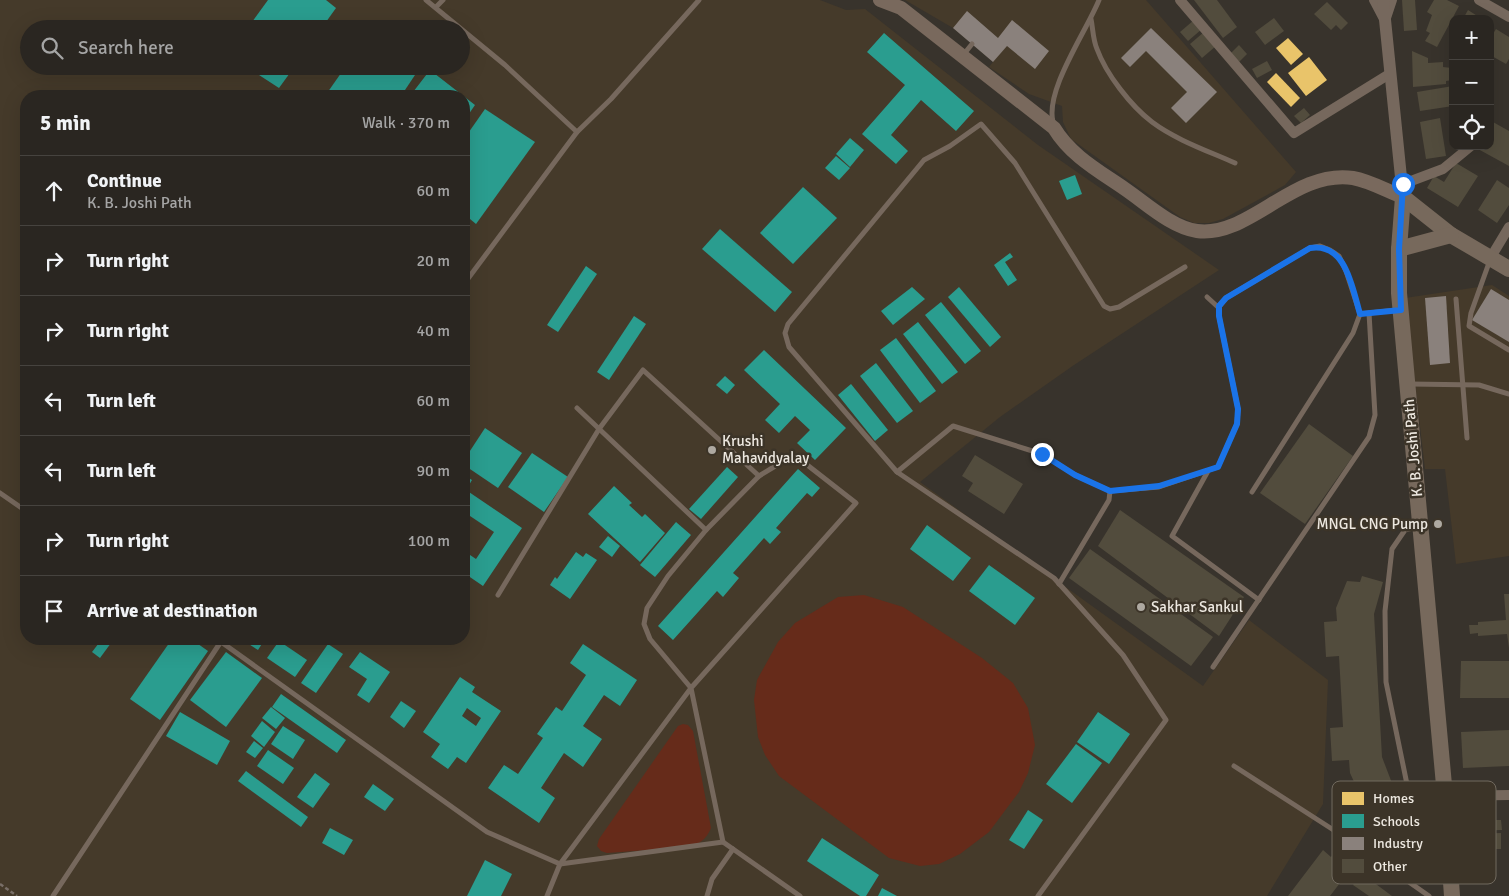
<!DOCTYPE html>
<meta charset="utf-8">
<style>
body{margin:0;font-family:Signika,sans-serif;background:#36322e;color:#f1f3f6}
.controls{position:absolute;right:15px;top:15px;display:grid;overflow:hidden;border-radius:10px;box-shadow:0 5px 20px #0002}
.controls button{width:45px;height:45px;display:grid;place-items:center;padding:0;border:0;border-bottom:1px solid #46433f;background:#2a2621;color:#f1f3f6;font:25px sans-serif}
.stop{position:absolute;width:15px;height:15px;margin:-11px;border:4px solid #1a73e8;border-radius:50%;background:#fff}
.stop.end{background:#1a73e8;border-color:#fff;box-shadow:0 1px 5px #0008}
.list{margin:0;padding:0;list-style:none}
h2{display:flex;justify-content:space-between;align-items:center;height:65px;margin:0;padding:0 20px;font-size:21px}
h2 small{font-size:16px;font-weight:400;color:#a5a5a5}
.list li{display:grid;grid-template-columns:32px 1fr auto;gap:15px;align-items:center;box-sizing:border-box;height:70px;padding:0 20px;border-top:1px solid #46433f}
.list b{display:block;font-size:19px;white-space:nowrap}
.list p{margin:0;font-size:16px;white-space:nowrap;color:#a5a5a5}
.list em{font-size:16px;font-style:normal;color:#a5a5a5}
.icon{flex:none;width:28px;height:28px;fill:none;stroke:currentColor;stroke-width:2;stroke-linecap:round;stroke-linejoin:round}
.map{position:relative;flex:none;width:1509px;height:896px;overflow:hidden}
.search{position:absolute;background:#2a2621;box-shadow:0 5px 20px #0002;left:20px;top:20px;width:450px;height:55px;display:flex;align-items:center;gap:12px;box-sizing:border-box;padding:0 18px;border-radius:28px;color:#a5a5a5;font-size:19px}
.panel{position:absolute;background:#2a2621;box-shadow:0 5px 20px #0002;left:20px;top:90px;width:450px;height:555px;border-radius:20px}
.map>svg:first-child{display:block}
</style>
<div class="map">
<svg width="1509" height="896" viewBox="0 0 1509 896">
<rect width="100%" height="100%" fill="#38332c"/>
<g fill="#453a2a" fill-rule="evenodd">
<path d="M0 0H820L846 10 865 9 1038 145 1219 270 1074 365 1000 417 920 482 1203 686 1249 620 1328 680 1323 804 1267 896H0ZM29 29H461V66H29ZM26 96H464V639H26Z"/>
<polygon points="905,0 1146,0 1296,172 1285,185 1223,219 1209,223 1194,223 1180,217 1071,139 1063,122 1062,106 1029,94 989,67 993,62 953,28"/>
<polygon points="1492,285 1509,296 1509,556 1456,564 1445,469 1425,469 1405,298"/>
</g>
<g fill="#662b1a">
<polygon points="864,595 903,607 982,658 1013,683 1028,708 1035,745 1028,773 1019,792 989,832 960,854 939,864 920,866 889,858 779,776 765,755 758,737 754,700 757,680 778,642 795,623 838,597"/>
<path d="M683 724 688 725 693 731 711 828C706 840 700 843 689 847L607 853 601 851 597 846 599 839 678 726Z"/>
</g>
<g fill="#e9c46a">
<polygon points="1288,38 1303,54 1291,65 1276,48"/>
<polygon points="1309,57 1327,80 1306,96 1288,73"/>
<polygon points="1276,73 1300,98 1291,107 1267,82"/>
</g>
<g fill="#2a9d8f" fill-rule="evenodd">
<polygon points="268,0 326,0 336,8 321,29 247,29"/>
<polygon points="884,33 974,111 956,131 921,100 891,135 908,151 896,164 862,134 905,85 867,52"/>
<polygon points="245,66 295,66 279,88"/>
<polygon points="346,66 421,66 401,96 325,96"/>
<polygon points="430,70 475,105 464,121 464,96 410,96"/>
<polygon points="485,109 535,142 476,224 464,214 464,139"/>
<polygon points="850,138 864,150 850,167 836,154"/>
<polygon points="836,156 850,168 839,180 825,168"/>
<polygon points="1075,175 1082,194 1067,200 1059,181"/>
<polygon points="803,187 837,218 793,264 760,233"/>
<polygon points="720,229 792,292 775,312 702,249"/>
<polygon points="1010,253 1013,257 1005,262 1017,280 1008,286 994,265"/>
<polygon points="586,266 597,274 558,332 547,325"/>
<polygon points="912,287 925,299 893,325 881,311"/>
<polygon points="959,287 1001,337 990,347 948,297"/>
<polygon points="941,302 981,351 965,364 925,315"/>
<polygon points="634,316 646,324 609,380 597,372"/>
<polygon points="918,322 958,372 942,384 903,334"/>
<polygon points="896,338 936,391 920,403 880,350"/>
<polygon points="764,350 846,428 815,460 797,443 810,430 795,416 779,433 765,420 780,404 744,370"/>
<polygon points="876,363 913,411 897,423 860,376"/>
<polygon points="725,376 735,385 727,394 716,385"/>
<polygon points="851,384 888,430 875,441 838,395"/>
<polygon points="485,428 522,453 498,488 464,465 464,460"/>
<polygon points="532,453 568,477 544,512 508,487"/>
<polygon points="727,467 738,477 701,519 689,509"/>
<polygon points="798,469 820,488 812,497 807,493 776,528 781,532 770,544 764,538 733,573 739,578 723,597 717,591 673,640 658,626"/>
<polygon points="464,475 472,480 466,490 522,528 483,586 464,573 464,551 476,559 494,532 464,512"/>
<polygon points="614,486 632,503 629,505 642,517 645,514 665,533 640,562 588,514"/>
<polygon points="676,522 691,535 655,577 640,565"/>
<polygon points="927,525 971,558 953,581 910,549"/>
<polygon points="608,536 620,546 612,557 599,547"/>
<polygon points="576,552 583,557 586,553 597,560 570,599 550,585 555,577 557,579"/>
<polygon points="989,565 1035,598 1015,625 969,591"/>
<polygon points="102,639 111,643 100,658 92,652"/>
<polygon points="172,639 191,639 208,651 160,720 130,699"/>
<polygon points="241,639 265,639 258,650"/>
<polygon points="279,641 307,660 295,677 267,658"/>
<polygon points="328,644 343,654 316,693 301,683"/>
<polygon points="583,644 637,680 620,706 604,695 583,726 602,739 583,767 564,753 541,788 555,798 539,823 488,788 504,765 518,774 543,738 537,734 556,707 562,711 586,675 570,663"/>
<polygon points="226,652 262,678 226,727 190,700"/>
<polygon points="360,652 390,672 369,703 357,695 367,679 349,667"/>
<path d="M460 677 475 687 472 692 501 711 466 763 457 757 448 769 431 757 440 744 423 732ZM467 708 481 718 476 726 462 716Z"/>
<polygon points="281,694 346,740 337,753 272,707"/>
<polygon points="401,701 416,711 404,728 390,717"/>
<polygon points="271,707 285,718 276,729 262,718"/>
<polygon points="180,712 230,741 217,765 166,736"/>
<polygon points="1098,712 1130,734 1109,764 1077,742"/>
<polygon points="262,721 275,732 264,747 251,736"/>
<polygon points="283,726 305,740 293,759 271,744"/>
<polygon points="254,741 263,748 255,758 246,752"/>
<polygon points="1076,744 1102,763 1072,803 1046,784"/>
<polygon points="268,750 294,768 283,784 257,766"/>
<polygon points="246,771 308,817 301,827 238,781"/>
<polygon points="315,773 330,784 313,808 297,797"/>
<polygon points="373,784 394,799 385,811 364,797"/>
<polygon points="1028,810 1043,820 1024,849 1009,840"/>
<polygon points="330,828 353,840 344,855 322,843"/>
<polygon points="822,838 879,875 866,896 860,896 807,861"/>
<polygon points="485,860 512,874 501,896 467,896"/>
<polygon points="882,888 897,896 878,896"/>
</g>
<g fill="#8a817c">
<polygon points="967,11 998,38 1012,20 1049,51 1035,69 1007,46 993,62 953,28"/>
<polygon points="1151,28 1217,92 1186,123 1171,108 1187,92 1146,51 1130,67 1121,58"/>
<polygon points="1491,289 1509,300 1509,342 1472,320"/>
<polygon points="1446,296 1450,363 1430,365 1425,298"/>
</g>
<g fill="#524c3d">
<polygon points="1194,0 1217,0 1237,27 1223,38"/>
<polygon points="1402,0 1415,0 1417,30 1404,31"/>
<polygon points="1434,0 1447,0 1459,6 1437,47 1425,41 1430,33 1426,31 1432,15 1427,12"/>
<polygon points="1327,2 1348,23 1341,30 1336,25 1331,30 1314,14"/>
<polygon points="1468,10 1482,19 1463,19"/>
<polygon points="1274,18 1284,31 1265,45 1255,32"/>
<polygon points="1194,20 1202,29 1188,41 1180,32"/>
<polygon points="1496,29 1509,37 1509,59 1506,64 1490,55 1490,39"/>
<polygon points="1204,32 1216,46 1202,58 1190,44"/>
<polygon points="1239,45 1247,54 1239,62 1230,54"/>
<polygon points="1412,51 1428,58 1428,63 1443,62 1443,67 1452,68 1453,80 1446,81 1446,84 1413,87"/>
<polygon points="1267,61 1272,70 1257,78 1252,69"/>
<polygon points="1453,86 1453,106 1420,111 1417,92"/>
<polygon points="1304,108 1310,115 1301,123 1294,116"/>
<polygon points="1440,118 1446,156 1426,159 1420,122"/>
<polygon points="1493,122 1509,131 1509,166 1478,149 1479,146 1490,146 1490,126"/>
<polygon points="1456,163 1478,176 1458,207 1427,188 1434,176 1444,182"/>
<polygon points="1497,180 1509,188 1509,205 1497,223 1478,210"/>
<polygon points="1309,424 1353,456 1305,524 1260,493"/>
<polygon points="975,455 1023,484 1004,514 968,491 973,483 962,476"/>
<polygon points="1120,510 1244,597 1219,636 1098,546"/>
<polygon points="1090,549 1213,637 1191,666 1069,578"/>
<polygon points="1362,576 1383,582 1374,614 1382,757 1395,791 1377,798 1375,794 1362,799 1350,773 1349,760 1332,761 1330,728 1343,727 1339,656 1326,657 1324,622 1337,621 1336,608 1347,581 1360,582"/>
<polygon points="1504,594 1509,594 1509,648 1507,634 1478,636 1478,633 1470,634 1469,625 1478,625 1478,622 1506,620"/>
<polygon points="1461,661 1509,661 1509,698 1460,698"/>
<polygon points="1509,730 1509,766 1463,768 1461,732"/>
<polygon points="1464,814 1491,815 1491,820 1501,820 1502,830 1464,831"/>
<polygon points="1501,833 1501,849 1487,849 1486,852 1476,852 1476,846 1466,845 1467,834"/>
<polygon points="1340,844 1359,858 1330,896 1288,896 1323,850 1331,857"/>
<polygon points="1361,873 1392,896 1369,896 1353,885"/>
</g>
<g fill="none" stroke-linecap="round" stroke-linejoin="round">
<polyline stroke="#796f68" stroke-width="2.5" stroke-dasharray="4 2.5" stroke-linecap="butt" points="0,884 17,896"/>
<g stroke="#76685d" stroke-width="5">
<polyline points="426,0 505,65 577,132"/>
<polyline points="436,7 443,0"/>
<path d="M1091 19C1093 29 1093 40 1097 49 1106 74 1131 106 1152 122 1176 140 1208 151 1235 163"/>
<polyline points="964,54 972,44"/>
<path d="M1053 122C1045 90 1086 32 1099 0"/>
<polyline points="1490,260 1471,313 1469,326 1509,350"/>
<polyline points="464,284 577,132 611,99 699,0"/>
<polyline points="1207,297 1219,308"/>
<polyline points="1456,299 1467,438"/>
<polyline points="1360,314 1397,310"/>
<polyline points="1410,384 1479,385 1509,394"/>
<polyline points="577,408 706,530"/>
<polyline points="1208,471 1172,536 1259,600"/>
<polyline points="897,472 953,426 1042,454 1075,475 1110,491 1159,487 1218,467 1237,424 1238,409 1219,316 1219,307 1226,298 1310,248 1320,246 1330,250 1339,256 1346,271 1360,314 1353,333 1252,492"/>
<polyline points="0,493 26,511"/>
<polyline points="1417,527 1405,530 1392,549 1385,611 1386,682 1409,794 1442,796"/>
<polyline points="1059,584 1109,500 1110,491"/>
<polyline points="498,595 599,429 643,370 759,476"/>
<polyline points="217,639 487,832 560,864 723,842 800,896"/>
<polyline points="1213,667 1369,437 1375,415 1369,313"/>
<polyline points="1234,766 1346,838 1429,896"/>
<polyline points="53,896 222,640"/>
<polyline points="547,896 560,864 691,688 856,503 806,464 794,460 782,462 759,476 706,530 668,576 647,608 644,624 650,639 691,688 723,842"/>
<polyline points="707,896 712,879 733,849"/>
<polyline points="1038,896 1166,720 1123,655 1054,578 897,472 789,347 785,333 788,324 924,160 950,146 981,124 1015,163 1104,306 1110,309 1119,307 1185,267"/>
</g>
<g stroke="#76685d" stroke-width="10">
<polyline points="1180,0 1294,133 1391,73"/>
<polyline points="1374,0 1384,19"/>
<polyline points="1479,0 1509,17"/>
<polyline points="1386,18 1392,0"/>
<polyline points="1403,184 1443,169 1471,146"/>
<polyline points="1491,257 1509,227"/>
<polyline points="1445,796 1509,795"/>
</g>
<polyline stroke="#76685d" stroke-width="12" points="1383,0 1403,197"/>
<path stroke="#79695d" stroke-width="14" d="M880 0 901 8 1054 128C1071 156 1099 171 1125 189 1147 204 1171 227 1197 231 1249 238 1294 169 1353 178 1370 181 1387 191 1403 197"/>
<g stroke="#77695c" stroke-width="16">
<polyline points="1403,197 1399,249 1399,293 1445,796 1452,896"/>
<polyline points="1403,197 1451,235 1509,269"/>
<polyline points="1399,249 1451,235"/>
</g>
</g>
<g fill="none" stroke-linecap="round" stroke-linejoin="round">
<path stroke="#1a73e8" stroke-width="6" d="M1042 454 1075 475 1110 491 1159 486 1218 467 1237 424 1238 409 1219 316V306L1226 298 1310 248C1346 242 1352 287 1360 314L1401 310 1399 249 1403 184"/>
</g>
<g fill="#aea9a1" stroke="#3c3428" stroke-width="2">
<circle cx="712" cy="450" r="5"/>
<circle cx="1438" cy="524" r="5"/>
<circle cx="1141" cy="607" r="5"/>
</g>
<g text-anchor="middle" dominant-baseline="central" stroke-width="5" stroke-linejoin="round" paint-order="stroke">
<g font-size="15" fill="#ede8e0" stroke="#3c3428" text-anchor="start">
<text x="722" y="441">Krushi<tspan x="722" dy="17">Mahavidyalay</tspan></text>
<text x="1428" y="524" text-anchor="end">MNGL CNG Pump</text>
<text x="1151" y="607">Sakhar Sankul</text>
</g>
<g font-size="15" fill="#ede8e0" stroke="#3c3428">
<text transform="translate(1413 448) rotate(-95)">K. B. Joshi Path</text>
</g>
</g>
<rect x="1332" y="781" width="164" height="103" rx="8" fill="#3c3428" stroke="#716a5f" stroke-width="1"/>
<rect x="1342" y="792" width="22" height="13" fill="#e9c46a"/>
<rect x="1342" y="814" width="22" height="14" fill="#2a9d8f"/>
<rect x="1342" y="837" width="22" height="13" fill="#8a817c"/>
<rect x="1342" y="859" width="22" height="14" fill="#524c3d"/>
<g font-size="14" fill="#ede8e0">
<text x="1373" y="803">Homes</text>
<text x="1373" y="826">Schools</text>
<text x="1373" y="848">Industry</text>
<text x="1373" y="871">Other</text>
</g>
</svg>
<div class="controls">
<button>+</button>
<button>−</button>
<button><svg class="icon" aria-label="locate" viewBox="0 0 24 24"><circle cx="12" cy="12" r="6"/><path d="M12 2v4M12 18v4M2 12h4M18 12h4"/></svg></button>
</div>
<div class="stop" style="left:1403px;top:184px"></div>
<div class="stop end" style="left:1042px;top:454px"></div>
<div class="search"><svg class="icon" aria-label="search" viewBox="0 0 24 24"><circle cx="10" cy="10" r="6"/><path d="M15 15l6 6"/></svg>Search here</div>
<section class="panel">
<h2>5 min<small>Walk · 370 m</small></h2>
<ul class="list">
<li><svg class="icon" aria-label="ahead" viewBox="0 0 24 24"><path d="M12 20V5M6 11l6-6 6 6"/></svg><div><b>Continue</b><p>K. B. Joshi Path</p></div><em>60 m</em></li>
<li><svg class="icon" aria-label="right" viewBox="0 0 24 24"><path d="M7 20v-9h11M14 6l5 5-5 5"/></svg><div><b>Turn right</b></div><em>20 m</em></li>
<li><svg class="icon" aria-label="right" viewBox="0 0 24 24"><path d="M7 20v-9h11M14 6l5 5-5 5"/></svg><div><b>Turn right</b></div><em>40 m</em></li>
<li><svg class="icon" aria-label="left" viewBox="0 0 24 24"><path d="M17 20v-9H6M10 6l-5 5 5 5"/></svg><div><b>Turn left</b></div><em>60 m</em></li>
<li><svg class="icon" aria-label="left" viewBox="0 0 24 24"><path d="M17 20v-9H6M10 6l-5 5 5 5"/></svg><div><b>Turn left</b></div><em>90 m</em></li>
<li><svg class="icon" aria-label="right" viewBox="0 0 24 24"><path d="M7 20v-9h11M14 6l5 5-5 5"/></svg><div><b>Turn right</b></div><em>100 m</em></li>
<li><svg class="icon" aria-label="arrive" viewBox="0 0 24 24"><path d="M6 21V4h12l-3 4 3 4H6"/></svg><div><b>Arrive at destination</b></div></li>
</ul>
</section>
</div>
